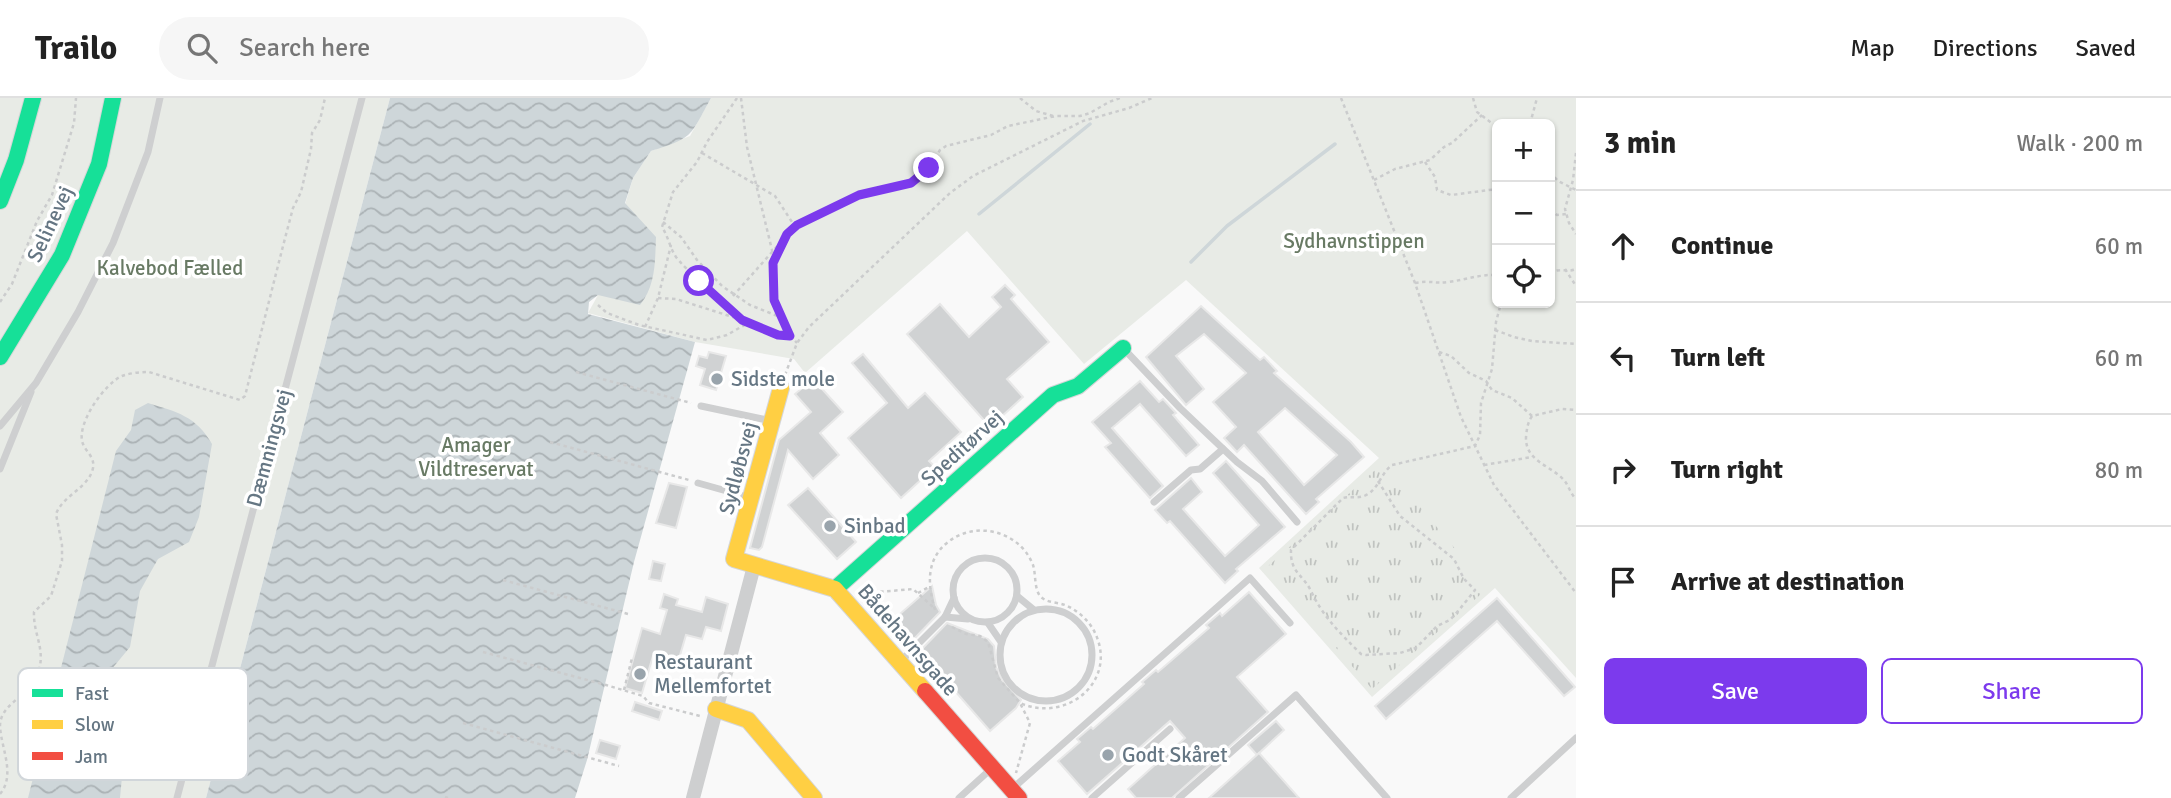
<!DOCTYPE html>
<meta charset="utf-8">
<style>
body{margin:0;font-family:Signika,sans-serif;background:#f6f6f6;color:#222}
.controls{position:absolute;right:21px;top:21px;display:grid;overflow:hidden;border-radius:10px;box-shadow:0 2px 5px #0004}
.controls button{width:63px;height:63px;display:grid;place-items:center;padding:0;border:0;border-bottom:2px solid #e0e0e0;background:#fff;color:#222;font:35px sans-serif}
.stop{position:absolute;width:21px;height:21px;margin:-16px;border:5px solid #7c3aed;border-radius:50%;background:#fff}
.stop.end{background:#7c3aed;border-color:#fff;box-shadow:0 2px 7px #0008}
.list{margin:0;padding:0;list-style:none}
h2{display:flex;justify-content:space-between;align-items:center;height:91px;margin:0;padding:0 28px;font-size:30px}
h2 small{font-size:23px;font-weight:400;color:#767676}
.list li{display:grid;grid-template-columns:46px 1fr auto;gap:21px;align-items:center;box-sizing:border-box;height:112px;padding:0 28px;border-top:2px solid #e0e0e0}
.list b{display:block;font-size:26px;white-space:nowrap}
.list em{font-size:23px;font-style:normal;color:#767676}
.actions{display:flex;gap:14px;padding:21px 28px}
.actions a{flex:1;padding:16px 0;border:2px solid #7c3aed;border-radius:10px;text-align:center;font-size:24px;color:#7c3aed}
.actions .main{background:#7c3aed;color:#fff}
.icon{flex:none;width:38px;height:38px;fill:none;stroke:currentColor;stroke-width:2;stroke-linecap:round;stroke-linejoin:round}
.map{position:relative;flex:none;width:1576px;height:700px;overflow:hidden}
header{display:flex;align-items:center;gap:42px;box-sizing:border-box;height:98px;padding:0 35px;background:#fff;border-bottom:2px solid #e0e0e0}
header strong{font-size:33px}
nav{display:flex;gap:38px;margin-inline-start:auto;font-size:24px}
.search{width:490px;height:63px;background:#f6f6f6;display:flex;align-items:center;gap:18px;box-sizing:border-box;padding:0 24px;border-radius:38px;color:#767676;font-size:26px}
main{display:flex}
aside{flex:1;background:#fff}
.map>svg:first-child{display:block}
</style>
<header>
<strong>Trailo</strong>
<div class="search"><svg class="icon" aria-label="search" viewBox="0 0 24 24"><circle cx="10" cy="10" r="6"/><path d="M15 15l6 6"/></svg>Search here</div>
<nav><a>Map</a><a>Directions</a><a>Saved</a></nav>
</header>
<main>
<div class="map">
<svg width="1576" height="700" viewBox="0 0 1576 700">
<defs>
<pattern id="park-tufts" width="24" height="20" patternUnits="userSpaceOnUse" patternTransform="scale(1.75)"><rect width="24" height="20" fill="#e8ebe6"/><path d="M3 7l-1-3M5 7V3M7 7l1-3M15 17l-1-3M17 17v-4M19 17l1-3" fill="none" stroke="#c0c3c0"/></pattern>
<pattern id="water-waves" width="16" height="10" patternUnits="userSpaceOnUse" patternTransform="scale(1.75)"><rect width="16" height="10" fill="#ced6d9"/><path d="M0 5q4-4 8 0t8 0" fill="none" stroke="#abb2b5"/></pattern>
</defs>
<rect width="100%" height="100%" fill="#f9f9f9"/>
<g fill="#e8ebe6" fill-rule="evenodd">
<polygon points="0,0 390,0 206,700 0,700"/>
<path d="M711 0H1576V580L1495 490 1372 599 1259 470 1379 360 1186 182 1084 266 967 133 805 275 794 261 695 244 588 215 598 197 633 80 651 53 690 38ZM1497 26H1550V205H1497Z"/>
</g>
<polygon fill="url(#park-tufts)" points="1383,365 1488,490 1372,591 1266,470"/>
<g fill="url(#water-waves)">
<path d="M390 0H711C690 38 694 40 651 53L633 80 625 105 656 139C655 163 656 187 640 207L598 197 589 204 588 216 695 244 634 464 587 662 575 700H206Z"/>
<path d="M148 305C177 314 196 318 212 346L199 419 189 444 158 461 140 493 130 549 111 572 119 627 130 635 124 658 120 700H28L116 353 131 332 135 312Z"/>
</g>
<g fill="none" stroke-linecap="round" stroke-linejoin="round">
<g stroke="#ced6d9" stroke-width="3.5">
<polyline points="979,116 1090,26"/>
<polyline points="1191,164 1227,128 1335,46"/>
</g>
</g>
<g fill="#d0d2d3" stroke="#e8e8e8" stroke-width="2" fill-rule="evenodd">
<polygon points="1005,187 1015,197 1011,201 1049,244 1007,281 1023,299 990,329 907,236 940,206 969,239 1001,209 992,199"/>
<path d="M1201 208 1260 262 1264 259 1277 273 1274 275 1351 344 1364 359 1316 401 1319 404 1306 416 1244 347 1237 354 1224 340 1236 329 1213 304 1246 275 1204 236 1176 258 1204 291 1186 307 1146 259ZM1285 310 1337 357 1304 387 1258 334Z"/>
<polygon points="709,254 726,258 716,292 700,287 705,271 696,268 699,258 707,260"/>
<polygon points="863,256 908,310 925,295 961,334 929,363 935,369 901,400 848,340 887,305 852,265"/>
<polygon points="813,281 843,314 820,335 839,357 813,381 788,352 762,449 759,452 750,450 779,342 811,314 795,296"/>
<polygon points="1140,283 1159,304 1163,301 1176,315 1173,317 1199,347 1186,358 1140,306 1112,330 1163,388 1150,400 1105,349 1111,345 1092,324"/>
<polygon points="1226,363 1285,429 1236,471 1238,473 1225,485 1170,423 1167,425 1155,412 1191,380 1202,394 1183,411 1225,458 1259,427 1213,375"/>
<polygon points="669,385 687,389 676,430 656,425"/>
<polygon points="808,390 856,444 837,461 788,407"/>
<polygon points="653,463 665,466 661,483 649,481"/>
<polygon points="932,488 936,507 940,514 912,543 893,522"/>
<polygon points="1249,494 1286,536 1237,579 1268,614 1172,700 1136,700 1128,691 1185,640 1170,623 1087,696 1058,663 1080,644 1077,641 1091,629 1093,631 1144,586 1142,584 1156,572 1158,574 1209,530 1206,527 1220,515 1222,518"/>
<polygon points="664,496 678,501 676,507 702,514 706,499 728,506 721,533 706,529 702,541 686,537 678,564 653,558 642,595 625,590 642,530 660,536 667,512 660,510"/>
<polygon points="1497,500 1575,589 1564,598 1497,523 1386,621 1375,608"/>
<polygon points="947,525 988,541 994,548 996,569 1002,582 1021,602 1016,610 990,633 920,553"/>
<polygon points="635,604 662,613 659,622 632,613"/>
<polygon points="1276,623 1284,632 1257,657 1248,647"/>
<polygon points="600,642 620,648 616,661 596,655"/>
<polygon points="1259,655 1299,700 1209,700"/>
</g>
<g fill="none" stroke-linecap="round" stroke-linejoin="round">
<defs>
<g id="fast">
<polyline points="0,103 16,62 33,0"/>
<polyline points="0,259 62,157 99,66 113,0"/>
<polyline points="835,491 1053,297 1078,288 1123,250"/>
</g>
<g id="slow">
<polyline points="781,290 734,461 835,491 925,593"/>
<polyline points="716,611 748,622 814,700"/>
</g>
<polyline id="jam" points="925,593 1019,700"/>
</defs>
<use href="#fast" stroke="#d5d6d7" stroke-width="18"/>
<use href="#slow" stroke="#d5d6d7" stroke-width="18"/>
<use href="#jam" stroke="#d5d6d7" stroke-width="18"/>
<g stroke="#cbcccd" stroke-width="2.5" stroke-dasharray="3.5 3.5" stroke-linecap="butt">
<path d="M737 0 707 44 697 64 673 94 662 129C668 138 670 150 676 159 687 173 696 178 707 189 732 213 754 236 790 238"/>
<polyline points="741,0 747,49 772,152 775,179 774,202 788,235 797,245"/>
<polyline points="1020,0 1036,13 1053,18"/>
<polyline points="1341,0 1415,185 1461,319 1494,387 1576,495"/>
<polyline points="1473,0 1477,14 1497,29"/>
<polyline points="1530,26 1537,0"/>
<polyline points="702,55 775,98 792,124 797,127"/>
<polyline points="1576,55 1573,82 1565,111 1569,125 1576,136"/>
<polyline points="1425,64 1435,79 1437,92 1451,97 1497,91"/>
<polyline points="1550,74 1558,83 1576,92"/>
<polyline points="1374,82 1395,71 1430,62 1444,49 1452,45 1482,17"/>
<polyline points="1550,112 1557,117 1566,116"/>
<polyline points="663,124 681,139 697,162 722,188 750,207 780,219"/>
<polyline points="773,165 782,143 792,130 867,94 911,85 929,70 940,52 946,48 991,37 1008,28 1056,18 1080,18 1090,15 1109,4 1120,0"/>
<polyline points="1565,171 1576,188"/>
<path d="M1550 175C1561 169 1567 175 1576 171"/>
<path d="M1415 185C1431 182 1435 186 1448 184 1465 182 1480 176 1497 177"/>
<polyline points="733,198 780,145"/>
<polyline points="658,200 676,201 739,221"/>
<polyline points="0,204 12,186 37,123 52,97 74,25 76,0"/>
<polyline points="598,207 607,215 639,227 707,242 727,237 748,225"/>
<polyline points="645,229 658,200 671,147"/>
<polyline points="1495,232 1514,239 1532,243 1576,246"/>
<polyline points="1439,254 1451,258 1469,275 1486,283 1492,292 1512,300 1532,318 1562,311 1576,312"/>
<polyline points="576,274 691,305"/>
<polyline points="785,277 797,245 809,229 950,95 973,78 1083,23 1129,10 1152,0"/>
<path d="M1532 318C1527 326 1527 331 1526 339 1525 363 1550 367 1564 382 1569 388 1570 395 1576 401"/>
<polyline points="550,344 689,382"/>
<polyline points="1484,367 1532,359"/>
<path d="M1378 383 1400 418 1454 461 1464 481 1475 492 1459 512 1450 522 1437 528 1416 550 1400 555 1366 557 1361 556C1339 534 1323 519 1310 491 1302 476 1290 474 1291 452L1343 400C1351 398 1359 401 1366 397 1378 392 1381 375 1392 367L1475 348 1480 337 1481 305 1492 271 1496 224 1501 205"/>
<polyline points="503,482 628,516"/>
<polyline points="918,495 929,489"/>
<polyline points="861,500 867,495 913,491 933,509"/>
<path d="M935 512C928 488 925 462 948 444 976 422 1020 433 1033 467 1036 476 1034 490 1040 498 1046 505 1057 504 1065 507 1077 512 1087 521 1093 531 1121 581 1068 626 1020 605"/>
<polyline points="952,529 966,536 980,538 988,544 998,580 1020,605 1030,625 1016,675"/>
<polyline points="483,554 606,587 643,598 649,605 700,618"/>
<polyline points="624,592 632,560"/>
<polyline points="463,625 619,668"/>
<path d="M0 696C16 677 1 650 0 628 0 607 26 599 35 582 49 554 33 539 34 514L51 498 62 463V447L56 416C63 397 89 390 93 370 95 359 86 354 83 346 75 327 105 285 122 278 130 275 140 274 149 274L240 302 245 298 283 148 293 110 301 94 311 51 312 35 320 22 325 0"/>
<polyline points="445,699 448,700"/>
</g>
<g stroke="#cecfd0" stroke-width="7">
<polyline points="1123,250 1180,310 1237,364 1262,383 1297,424"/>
<polyline points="701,308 772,323"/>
<polyline points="0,328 36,285 78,214 113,145 148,54 160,0"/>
<polyline points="0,371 31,294"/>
<polyline points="698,385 748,399"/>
<polyline points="1154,404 1191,372 1200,371 1223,351"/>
<circle cx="985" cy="492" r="32"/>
<polyline points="1017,498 1034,512"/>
<circle cx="1046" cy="557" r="46"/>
<polyline points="945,519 968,521"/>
<polyline points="988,525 1001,544"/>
<polyline points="900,564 945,519 954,500"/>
<polyline points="1012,691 1250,480 1290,525"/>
<polyline points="177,700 362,0"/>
<polyline points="959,700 992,670"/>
<polyline points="1092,700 1170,631"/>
<polyline points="1179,700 1296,597 1387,700"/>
<polyline points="1511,700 1576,640"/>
</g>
<polyline stroke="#cecfd0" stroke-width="14" points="693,700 754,468"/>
<use href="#fast" stroke="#16e098" stroke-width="16"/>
<use href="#slow" stroke="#ffcf43" stroke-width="16"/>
<use href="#jam" stroke="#f24e42" stroke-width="16"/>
</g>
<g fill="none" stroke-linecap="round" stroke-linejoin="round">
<polyline stroke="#7c3aed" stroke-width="9" points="699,183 742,222 778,237 790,238 774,202 773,165 787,136 797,127 859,97 911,85 929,70"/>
</g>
<g fill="#99a4ac" stroke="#fff" stroke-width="2.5">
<circle cx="717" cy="281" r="7"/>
<circle cx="830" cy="428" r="7"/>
<circle cx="640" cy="576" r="7"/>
<circle cx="1108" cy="657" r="7"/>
</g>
<g text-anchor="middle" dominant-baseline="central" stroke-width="7" stroke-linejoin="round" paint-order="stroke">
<g font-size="21" fill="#657683" stroke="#fff">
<text transform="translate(50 126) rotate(-65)">Selinevej</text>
<text transform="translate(269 350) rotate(-75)">Dæmningsvej</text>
<text transform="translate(962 350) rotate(-42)">Speditørvej</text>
<text transform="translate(738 370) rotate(-75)">Sydløbsvej</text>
<text transform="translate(908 542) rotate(49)">Bådehavnsgade</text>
</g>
<g font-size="21" fill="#687a64" stroke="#fff">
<text x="1354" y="143">Sydhavnstippen</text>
<text x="170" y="170">Kalvebod Fælled</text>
<text x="476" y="347">Amager<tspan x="476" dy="24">Vildtreservat</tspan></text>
</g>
<g font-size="21" fill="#657683" stroke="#fff" text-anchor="start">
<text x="731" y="281">Sidste mole</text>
<text x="844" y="428">Sinbad</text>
<text x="654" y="564">Restaurant<tspan x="654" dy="24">Mellemfortet</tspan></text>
<text x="1122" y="657">Godt Skåret</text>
</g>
</g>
<rect x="18" y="570" width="230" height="112" rx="10" fill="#fff" stroke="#d1d6da" stroke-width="2"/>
<rect x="32" y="591" width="31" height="8" fill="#16e098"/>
<rect x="32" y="622" width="31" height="9" fill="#ffcf43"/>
<rect x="32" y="654" width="31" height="8" fill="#f24e42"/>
<g font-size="19" fill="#657683">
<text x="75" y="602">Fast</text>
<text x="75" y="633">Slow</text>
<text x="75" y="665">Jam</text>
</g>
</svg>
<div class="controls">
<button>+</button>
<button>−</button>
<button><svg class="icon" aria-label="locate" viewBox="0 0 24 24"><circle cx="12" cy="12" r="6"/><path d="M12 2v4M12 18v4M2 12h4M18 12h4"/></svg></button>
</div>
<div class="stop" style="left:699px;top:183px"></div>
<div class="stop end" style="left:929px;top:70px"></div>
</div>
<aside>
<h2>3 min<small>Walk · 200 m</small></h2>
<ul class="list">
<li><svg class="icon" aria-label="ahead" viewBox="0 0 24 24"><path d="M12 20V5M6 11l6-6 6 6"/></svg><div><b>Continue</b></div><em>60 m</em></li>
<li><svg class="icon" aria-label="left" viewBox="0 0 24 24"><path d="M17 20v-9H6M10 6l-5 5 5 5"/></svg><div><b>Turn left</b></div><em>60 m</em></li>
<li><svg class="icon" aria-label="right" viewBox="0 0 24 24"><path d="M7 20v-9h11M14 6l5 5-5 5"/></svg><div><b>Turn right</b></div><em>80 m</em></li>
<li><svg class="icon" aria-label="arrive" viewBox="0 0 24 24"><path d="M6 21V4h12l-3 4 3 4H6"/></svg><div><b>Arrive at destination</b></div></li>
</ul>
<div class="actions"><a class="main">Save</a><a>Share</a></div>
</aside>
</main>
